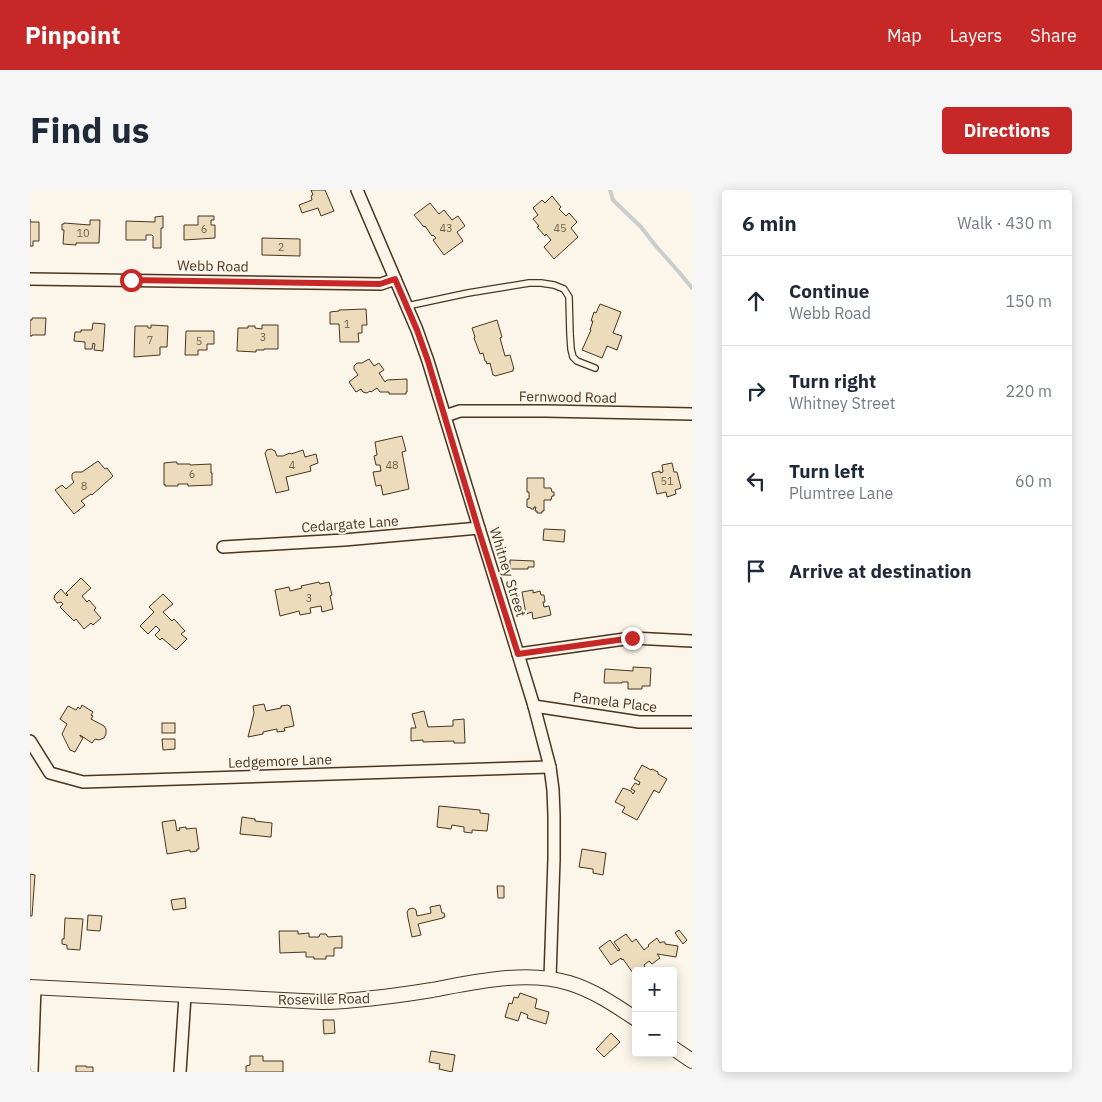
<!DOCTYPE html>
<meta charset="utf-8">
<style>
body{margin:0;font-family:"IBM Plex Sans",sans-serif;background:#f6f6f7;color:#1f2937}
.controls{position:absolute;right:15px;bottom:15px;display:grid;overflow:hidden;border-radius:5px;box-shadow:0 2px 12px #0003}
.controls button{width:45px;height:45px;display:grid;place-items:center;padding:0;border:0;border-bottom:1px solid #e0e1e3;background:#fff;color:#1f2937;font:25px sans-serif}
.stop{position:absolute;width:15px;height:15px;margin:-11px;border:4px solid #c62828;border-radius:50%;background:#fff}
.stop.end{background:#c62828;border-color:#fff;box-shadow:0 1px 5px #0008}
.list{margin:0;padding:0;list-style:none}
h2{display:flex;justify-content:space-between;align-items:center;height:65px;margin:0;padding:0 20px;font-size:21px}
h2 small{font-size:16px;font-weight:400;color:#747a83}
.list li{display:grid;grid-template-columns:32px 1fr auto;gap:15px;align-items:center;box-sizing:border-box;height:90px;padding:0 20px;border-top:1px solid #e0e1e3}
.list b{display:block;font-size:19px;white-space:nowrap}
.list p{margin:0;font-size:16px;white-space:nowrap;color:#747a83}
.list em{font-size:16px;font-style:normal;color:#747a83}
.icon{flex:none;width:28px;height:28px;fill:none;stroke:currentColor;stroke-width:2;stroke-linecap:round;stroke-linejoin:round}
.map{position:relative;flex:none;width:662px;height:882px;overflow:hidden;border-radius:5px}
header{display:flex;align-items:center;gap:30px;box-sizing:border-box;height:70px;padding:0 25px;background:#c62828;color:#fff}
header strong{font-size:24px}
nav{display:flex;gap:28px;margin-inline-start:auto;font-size:18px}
.intro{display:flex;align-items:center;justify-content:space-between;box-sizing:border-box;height:120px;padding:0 30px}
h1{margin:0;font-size:35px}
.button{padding:12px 22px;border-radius:5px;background:#c62828;color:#fff;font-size:18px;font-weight:700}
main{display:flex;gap:30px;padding:0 30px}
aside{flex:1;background:#fff;border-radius:5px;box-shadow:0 2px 12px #0003}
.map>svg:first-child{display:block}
</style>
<header>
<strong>Pinpoint</strong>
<nav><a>Map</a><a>Layers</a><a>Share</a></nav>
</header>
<div class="intro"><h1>Find us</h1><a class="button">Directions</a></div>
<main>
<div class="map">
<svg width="662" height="882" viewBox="0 0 662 882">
<rect width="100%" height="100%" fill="#fbf6e9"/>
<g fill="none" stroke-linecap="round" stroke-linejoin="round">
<polyline stroke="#c9cecd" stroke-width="4" points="580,0 583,10 611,37 625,55 648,81 662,98"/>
</g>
<g fill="#ecdcbc" stroke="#4a3520">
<polygon points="281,0 295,0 304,21 291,26 288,18 272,23 269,15 282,10 281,6 283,5"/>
<polygon points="522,6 531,17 529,19 536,26 539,23 547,32 541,38 548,47 524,69 514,57 521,50 516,44 515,46 507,37 509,36 503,29 508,25 503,18 512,10 515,13"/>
<polygon points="400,13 409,24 414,20 422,30 428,26 435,36 427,42 433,51 414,65 403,50 406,48 403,45 402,46 395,36 394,37 384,25"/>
<polygon points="133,26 133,38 131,38 131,58 123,58 123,46 122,45 116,45 116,50 96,50 96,31 125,32 125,27"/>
<polygon points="168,26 184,26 184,30 181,30 181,35 185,35 185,48 154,50 154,35 168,35"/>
<polygon points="0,29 0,32 9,32 9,51 3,51 3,56 0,56"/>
<polygon points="60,30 70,30 69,53 46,53 46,55 33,54 34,40 32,40 32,34 34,34 34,33 60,35"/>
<polygon points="232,48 270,49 270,66 232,65"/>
<polygon points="570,114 591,122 583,143 592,146 587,160 577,156 572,168 552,160 561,140 560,140 563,131 561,131 564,122 566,123"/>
<polygon points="336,119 337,135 332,135 332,143 328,143 329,152 310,152 309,134 300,134 300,122 309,121 309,120"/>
<polygon points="2,128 16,128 15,145 2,145 2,146 0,146 0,130 2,130"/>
<polygon points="467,130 472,147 470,148 475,166 480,165 484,179 483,179 483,181 465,186 464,185 463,185 460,173 457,174 456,171 455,171 453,163 450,164 444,148 445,147 442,138"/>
<polygon points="63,133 75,134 73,161 64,160 65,154 63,153 62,159 55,159 55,152 44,151 45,142 51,142 51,140 62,140"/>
<polygon points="121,135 138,136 137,157 130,157 130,165 104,167 105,136 118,136 118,138 121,138"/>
<polygon points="232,135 248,135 248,159 234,159 234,160 226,160 226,162 207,161 208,138 218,138 218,136 225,136 225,138 232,139"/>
<polygon points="156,141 184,141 184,154 177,154 177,160 168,160 168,165 155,165"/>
<polygon points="339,169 344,176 349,173 354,180 349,183 355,192 357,190 377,189 377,202 376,202 376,204 359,204 359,202 350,202 347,198 341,202 340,201 337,203 333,202 331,199 326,202 319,192 328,185 324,179 324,176 327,173 332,173"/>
<polygon points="372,246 376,261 372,262 379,299 353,305 351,295 346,296 343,282 351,281 350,275 346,275 344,266 347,265 345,252"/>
<polygon points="241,259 245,261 247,266 253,266 260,263 261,264 273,260 275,267 286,264 288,273 280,276 281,281 256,287 259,300 246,303 235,263 237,260"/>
<polygon points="68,271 75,279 77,278 83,286 62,305 61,304 51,311 55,315 44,324 25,300 32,295 36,299 44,292 42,289 42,284 45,282 52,282"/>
<polygon points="144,272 147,272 147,274 160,274 160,275 181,274 181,283 182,283 182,295 158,296 158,294 148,294 148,296 135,296 135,294 134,295 134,273"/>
<polygon points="642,273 644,282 647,282 651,298 645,300 646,304 637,307 636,302 627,304 622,283 630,281 630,283 633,282 632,275"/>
<polygon points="497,288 514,288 514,298 521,298 522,302 524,302 524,306 522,306 521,310 514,310 514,321 512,321 512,323 507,323 507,321 505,321 506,317 504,317 504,319 501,319 501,318 497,317 497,309 499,309 499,302 497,302"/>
<polygon points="514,339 535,340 534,352 513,350"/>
<polygon points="480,370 504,371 504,377 498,377 498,379 480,379"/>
<polygon points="51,388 61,398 52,406 57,412 59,410 66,418 64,420 71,428 63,435 61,433 54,439 46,429 44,431 30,417 33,414 31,412 27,413 24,409 25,405 31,399 37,406 38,405 36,403"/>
<polygon points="289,392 290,394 299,392 302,405 300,406 303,419 292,422 291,416 280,418 281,423 270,425 269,421 250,426 245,400 259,397 260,401 272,398 271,396"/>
<polygon points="503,400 503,403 510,401 511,405 514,405 515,412 513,412 514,417 519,416 521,425 503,429 502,422 496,424 492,402"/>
<polygon points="133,404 143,414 133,422 142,431 144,429 155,441 151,444 157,449 146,460 132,448 130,450 125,445 130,440 126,436 118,444 110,436 124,422 119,417"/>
<polygon points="603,477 621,478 620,496 612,496 612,499 598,499 598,492 592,492 592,493 574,493 575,479 603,481"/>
<polygon points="234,514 236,521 251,518 251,516 258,515 259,516 260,516 264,536 254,538 255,541 247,542 247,539 233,542 233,544 218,547 224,523 223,516"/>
<polygon points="52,515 63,522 61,525 63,526 61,529 74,536 76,539 76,544 74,548 69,550 65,549 62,553 50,545 50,546 53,548 45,562 40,560 32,544 37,534 30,529 38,516 46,520 48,517 50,519"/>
<polygon points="394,521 398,537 423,536 423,530 434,529 435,553 424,553 424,551 393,552 393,550 381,551 381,538 386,538 382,524"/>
<rect x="132" y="533" width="13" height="10"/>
<polygon points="132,549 145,549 145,559 133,560"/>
<polygon points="612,575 621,580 622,579 628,582 628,584 637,589 629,603 624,600 607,630 592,622 595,617 585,612 593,598 601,601 603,604 605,601 601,599 605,593 609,595 610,592 604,589"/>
<polygon points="409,616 450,620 450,623 459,624 457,641 442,640 442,643 434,642 434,637 422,635 421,639 407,637"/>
<polygon points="212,627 225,629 225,631 242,633 241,647 210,644"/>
<polygon points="145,630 147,641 150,640 149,638 156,637 156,639 166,638 169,659 167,659 167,661 160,662 160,660 137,664 132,632"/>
<polygon points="552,659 576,663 573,685 563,683 563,679 549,677"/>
<polygon points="0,684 5,685 2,726 0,726"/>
<polygon points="467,696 474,696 474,708 468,708"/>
<polygon points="155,708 156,718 143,720 141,710"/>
<polygon points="410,715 412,723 414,723 415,727 413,727 413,728 388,734 391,745 382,747 378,728 377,722 379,719 383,718 386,720 387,726 401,723 400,717"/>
<polygon points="58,725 72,726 70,741 57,740"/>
<polygon points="35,728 53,729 50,760 37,759 37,755 32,754 32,749 34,749"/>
<polygon points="649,740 657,750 653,754 645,743"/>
<polygon points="249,741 268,741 268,744 279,743 279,747 289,747 290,744 296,744 298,747 312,746 312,758 304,758 304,766 296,766 296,769 284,769 284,767 276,767 276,762 250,763"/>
<polygon points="596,744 602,752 606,749 614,760 619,756 618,755 627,748 630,753 632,752 635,752 635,754 648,756 646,767 627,764 630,768 622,774 619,771 614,775 616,779 614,781 610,781 608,779 603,783 593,769 592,770 591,768 581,775 569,758 580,750 588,761 590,760 584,752"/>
<polygon points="490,803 507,809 505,818 519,822 516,834 497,828 498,825 491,822 488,831 475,827 479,813 482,814 484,807 488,808"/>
<polygon points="293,830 304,830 305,843 294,844"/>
<polygon points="581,843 590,852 574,867 566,859"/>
<polygon points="401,861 425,865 422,882 409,879 410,874 399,872"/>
<polygon points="220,866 233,866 233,871 253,871 253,882 216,882 216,876 220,875"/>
<polygon points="46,876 56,876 56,877 63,877 63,882 46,882"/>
</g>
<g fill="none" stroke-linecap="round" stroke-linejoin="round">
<defs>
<polyline id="service" points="377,116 438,103 499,93 511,93 524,95 534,99 539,107 540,144 541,159 543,167 547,171 565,178"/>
<g id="minor">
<polyline points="327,0 387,140 398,171 449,338 488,464 504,516 520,577 523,600 524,625 524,669 520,788"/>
<polyline points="0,89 351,94 365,89"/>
<polyline points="415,226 430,221 516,221 662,224"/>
<polyline points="193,357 314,350 449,338"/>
<polyline points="488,464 602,448 662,451"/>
<polyline points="504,516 609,532 662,532"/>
<polyline points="0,551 20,583 53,592 520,577"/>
<polyline points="2,882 5,797"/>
<polyline points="150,882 155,806"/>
</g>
<g id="tertiary">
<path d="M0 797 292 812C329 811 365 806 402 800 445 792 496 780 539 793 563 800 585 815 606 829"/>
<polyline points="643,858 662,871"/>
</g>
</defs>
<use href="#service" stroke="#4a3520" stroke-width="8"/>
<use href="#minor" stroke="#4a3520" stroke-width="14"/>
<use href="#tertiary" stroke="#4a3520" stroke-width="16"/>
<use href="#service" stroke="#fbf6e9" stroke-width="5.5"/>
<use href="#minor" stroke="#fbf6e9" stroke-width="11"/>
<use href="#tertiary" stroke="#fbf6e9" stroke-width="14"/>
</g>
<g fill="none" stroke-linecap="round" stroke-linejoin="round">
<polyline stroke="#c62828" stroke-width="6" points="101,90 350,94 365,89 387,140 398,171 448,338 488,464 602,448"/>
</g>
<g text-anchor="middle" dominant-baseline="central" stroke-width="4" stroke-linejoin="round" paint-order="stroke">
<g font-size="11" fill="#725f47">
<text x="416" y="38">43</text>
<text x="530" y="38">45</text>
<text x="174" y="39">6</text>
<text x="53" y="43">10</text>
<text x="251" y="57">2</text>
<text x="317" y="134">1</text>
<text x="233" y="147">3</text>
<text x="120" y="150">7</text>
<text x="169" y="151">5</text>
<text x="262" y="275">4</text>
<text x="362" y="275">48</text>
<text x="162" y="284">6</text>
<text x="637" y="291">51</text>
<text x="54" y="296">8</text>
<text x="279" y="408">3</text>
</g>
<g font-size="14" fill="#4a3520" stroke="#fbf6e9">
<text transform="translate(183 76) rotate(1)">Webb Road</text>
<text transform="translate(538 207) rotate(1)">Fernwood Road</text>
<text transform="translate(320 334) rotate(-4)">Cedargate Lane</text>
<text transform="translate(478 382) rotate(73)">Whitney Street</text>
<text transform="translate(585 512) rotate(7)">Pamela Place</text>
<text transform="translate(250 571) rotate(-2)">Ledgemore Lane</text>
<text transform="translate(294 809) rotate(-1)">Roseville Road</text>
</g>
</g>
</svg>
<div class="controls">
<button>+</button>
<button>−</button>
</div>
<div class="stop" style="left:101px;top:90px"></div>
<div class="stop end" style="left:602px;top:448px"></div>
</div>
<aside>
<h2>6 min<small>Walk · 430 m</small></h2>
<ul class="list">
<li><svg class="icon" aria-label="ahead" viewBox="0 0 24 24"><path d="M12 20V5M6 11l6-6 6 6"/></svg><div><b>Continue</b><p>Webb Road</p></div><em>150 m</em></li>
<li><svg class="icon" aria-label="right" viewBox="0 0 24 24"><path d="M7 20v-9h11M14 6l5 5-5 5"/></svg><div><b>Turn right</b><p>Whitney Street</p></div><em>220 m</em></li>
<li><svg class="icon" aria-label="left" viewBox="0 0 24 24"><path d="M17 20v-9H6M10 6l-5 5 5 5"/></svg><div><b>Turn left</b><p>Plumtree Lane</p></div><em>60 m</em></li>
<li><svg class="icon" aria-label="arrive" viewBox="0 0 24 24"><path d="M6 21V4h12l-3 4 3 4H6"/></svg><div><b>Arrive at destination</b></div></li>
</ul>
</aside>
</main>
